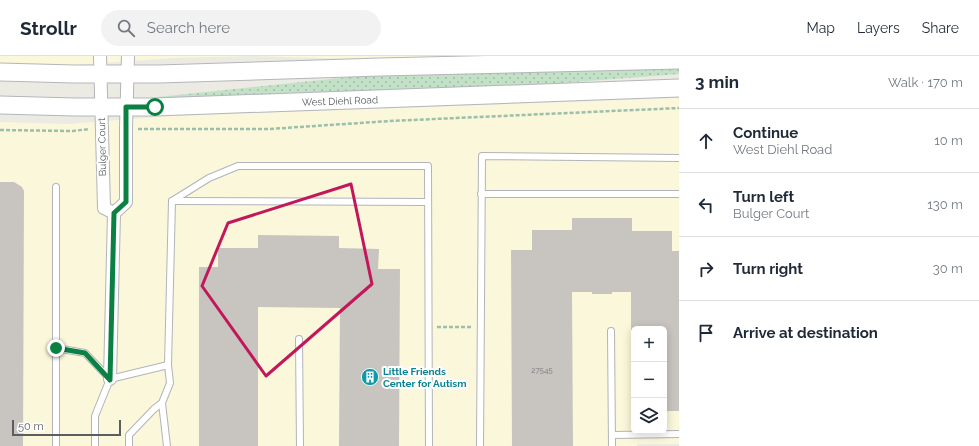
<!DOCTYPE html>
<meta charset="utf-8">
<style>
body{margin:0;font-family:Raleway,sans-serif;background:#f2f2f3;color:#1f2937}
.controls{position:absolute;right:12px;bottom:12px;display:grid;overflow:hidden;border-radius:6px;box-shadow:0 2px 10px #0003}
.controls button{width:36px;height:36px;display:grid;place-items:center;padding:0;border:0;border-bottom:1px solid #e0e1e3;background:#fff;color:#1f2937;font:20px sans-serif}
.scale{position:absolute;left:12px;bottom:10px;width:109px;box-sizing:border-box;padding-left:4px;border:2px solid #5b5d62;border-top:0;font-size:11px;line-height:14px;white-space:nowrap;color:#5b5d62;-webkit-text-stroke:3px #fff;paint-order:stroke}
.stop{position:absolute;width:12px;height:12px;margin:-9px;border:3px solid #0b8043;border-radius:50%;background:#fff}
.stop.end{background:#0b8043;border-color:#fff;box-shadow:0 1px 4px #0008}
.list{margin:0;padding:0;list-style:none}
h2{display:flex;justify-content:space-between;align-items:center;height:52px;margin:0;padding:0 16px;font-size:17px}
h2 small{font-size:13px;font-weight:400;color:#747a83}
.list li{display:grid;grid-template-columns:26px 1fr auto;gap:12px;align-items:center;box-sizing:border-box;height:64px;padding:0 16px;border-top:1px solid #e0e1e3}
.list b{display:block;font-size:15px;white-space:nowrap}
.list p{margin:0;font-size:13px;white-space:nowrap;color:#747a83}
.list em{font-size:13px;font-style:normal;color:#747a83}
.icon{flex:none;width:22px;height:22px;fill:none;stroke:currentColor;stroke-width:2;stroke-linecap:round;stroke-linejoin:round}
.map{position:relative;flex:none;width:679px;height:390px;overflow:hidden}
header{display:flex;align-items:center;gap:24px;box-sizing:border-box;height:56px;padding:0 20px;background:#fff;border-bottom:1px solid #e0e1e3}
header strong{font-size:19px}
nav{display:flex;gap:22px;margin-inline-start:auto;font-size:14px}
.search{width:280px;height:36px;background:#f2f2f3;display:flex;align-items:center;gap:10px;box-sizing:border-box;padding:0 14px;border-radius:22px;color:#747a83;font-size:15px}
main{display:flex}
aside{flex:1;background:#fff}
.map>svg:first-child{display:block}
</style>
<header>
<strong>Strollr</strong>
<div class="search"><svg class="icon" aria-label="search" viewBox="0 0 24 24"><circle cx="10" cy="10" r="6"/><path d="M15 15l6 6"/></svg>Search here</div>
<nav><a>Map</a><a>Layers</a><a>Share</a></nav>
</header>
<main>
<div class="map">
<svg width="679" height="390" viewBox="0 0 679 390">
<defs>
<pattern id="grass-dots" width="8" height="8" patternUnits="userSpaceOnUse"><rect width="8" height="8" fill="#c2e1c6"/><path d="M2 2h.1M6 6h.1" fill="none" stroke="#a1baa4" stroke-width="1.8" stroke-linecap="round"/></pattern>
</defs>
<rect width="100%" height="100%" fill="#ecebe3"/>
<g fill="#faf7da" fill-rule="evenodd">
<polygon points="0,0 538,0 378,4 251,0 174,2 60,10 0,8"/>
<path d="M679 42V388H637V390H0V66L66 68 170 60ZM634 273H664V375H634Z"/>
</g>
<polygon fill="url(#grass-dots)" points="679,12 679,18 523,30 158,43 158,41 378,18"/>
<g fill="#c8c5c0">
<polygon points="0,126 14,126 22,131 24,135 23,390 0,390"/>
<polygon points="572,162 632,162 632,175 672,175 672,195 679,195 679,355 664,355 664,273 634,273 634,355 631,355 631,236 612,236 612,238 592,238 592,236 572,236 573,390 512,390 511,194 532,194 532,174 572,174"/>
<polygon points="258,179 339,180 339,192 379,193 378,213 400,213 399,390 339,390 340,252 258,251 258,390 199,390 199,211 218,211 218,192 258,192"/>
</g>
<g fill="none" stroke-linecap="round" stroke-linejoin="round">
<defs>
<g id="lane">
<polyline points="56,131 56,390"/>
<polyline points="481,138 679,138"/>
<polyline points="172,145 428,146"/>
<polyline points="611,275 612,390"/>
<polyline points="299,283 300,390"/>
<polyline points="56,292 85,297 109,322"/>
<polyline points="168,309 172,145 209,122 238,110 428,110 429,390"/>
<polyline points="110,323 168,309 170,327 162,347 154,353 129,379 129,390"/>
<polyline points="162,347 167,390"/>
<polyline points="612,379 679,378"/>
<polyline points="95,390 95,360 110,323"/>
<polyline points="480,390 482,100 679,102"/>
</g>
<g id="street">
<polyline points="100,0 104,152 114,157"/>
<polyline points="110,323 114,157 126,146 126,72 128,0"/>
</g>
<g id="secondary">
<polyline points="0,16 74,18 159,18 380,11 679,4"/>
<polyline points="0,49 75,51 155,51 679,32"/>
</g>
</defs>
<use href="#lane" stroke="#b3b4b9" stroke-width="8"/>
<use href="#street" stroke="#b3b4b9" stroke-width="14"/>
<use href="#secondary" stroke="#b4b6bc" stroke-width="19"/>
<g stroke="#9abfaa" stroke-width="2.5" stroke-dasharray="4 2" stroke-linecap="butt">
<polyline points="138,73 269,73 390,65 679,52"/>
<polyline points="0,74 73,75 89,73"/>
<polyline points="437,271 472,271"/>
</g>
<use href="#lane" stroke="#fff" stroke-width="6"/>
<use href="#street" stroke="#fff" stroke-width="12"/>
<use href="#secondary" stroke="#fff" stroke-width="17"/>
</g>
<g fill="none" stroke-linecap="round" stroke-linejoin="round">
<polyline stroke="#0b8043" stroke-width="5" points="56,292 85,297 110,324 114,157 126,146 126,51 155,51"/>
</g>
<path fill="none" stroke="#c2185b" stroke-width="3" stroke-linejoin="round" d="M351 128 372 228 266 320 202 230 228 167Z"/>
<defs>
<symbol id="building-disc" viewBox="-11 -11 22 22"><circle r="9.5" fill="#0f9aa8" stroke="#fff"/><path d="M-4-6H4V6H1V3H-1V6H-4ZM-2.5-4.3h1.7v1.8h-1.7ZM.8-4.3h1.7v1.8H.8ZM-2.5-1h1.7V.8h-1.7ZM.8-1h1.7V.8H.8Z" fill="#fff"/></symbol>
</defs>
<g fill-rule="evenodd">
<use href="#building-disc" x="360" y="311" width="20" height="20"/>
</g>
<g text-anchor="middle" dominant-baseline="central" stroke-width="4" stroke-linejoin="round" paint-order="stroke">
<g font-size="8" fill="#76777a">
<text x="542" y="314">27545</text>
</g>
<g font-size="10" fill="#5b5d62" stroke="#fff">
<text transform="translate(340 45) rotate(-2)">West Diehl Road</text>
<text transform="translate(102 91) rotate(-91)">Bulger Court</text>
</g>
<g font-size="10" font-weight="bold" fill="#0d838f" stroke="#fff" text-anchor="start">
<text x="383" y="315">Little Friends<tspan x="383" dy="12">Center for Autism</tspan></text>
</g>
</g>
</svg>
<div class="controls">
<button>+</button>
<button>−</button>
<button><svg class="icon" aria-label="layers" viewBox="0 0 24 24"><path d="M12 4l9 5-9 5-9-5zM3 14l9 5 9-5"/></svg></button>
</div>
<div class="scale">50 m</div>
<div class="stop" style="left:155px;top:51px"></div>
<div class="stop end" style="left:56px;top:292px"></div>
</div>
<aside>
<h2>3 min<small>Walk · 170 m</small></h2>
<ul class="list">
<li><svg class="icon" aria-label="ahead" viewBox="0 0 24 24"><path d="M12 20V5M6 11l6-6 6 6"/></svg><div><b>Continue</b><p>West Diehl Road</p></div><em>10 m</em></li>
<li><svg class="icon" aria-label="left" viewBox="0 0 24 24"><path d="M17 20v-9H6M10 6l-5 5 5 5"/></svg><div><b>Turn left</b><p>Bulger Court</p></div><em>130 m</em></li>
<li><svg class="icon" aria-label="right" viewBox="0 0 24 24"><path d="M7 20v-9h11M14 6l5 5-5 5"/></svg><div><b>Turn right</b></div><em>30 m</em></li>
<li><svg class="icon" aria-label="arrive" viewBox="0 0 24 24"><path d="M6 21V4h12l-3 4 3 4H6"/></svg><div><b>Arrive at destination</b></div></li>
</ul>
</aside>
</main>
